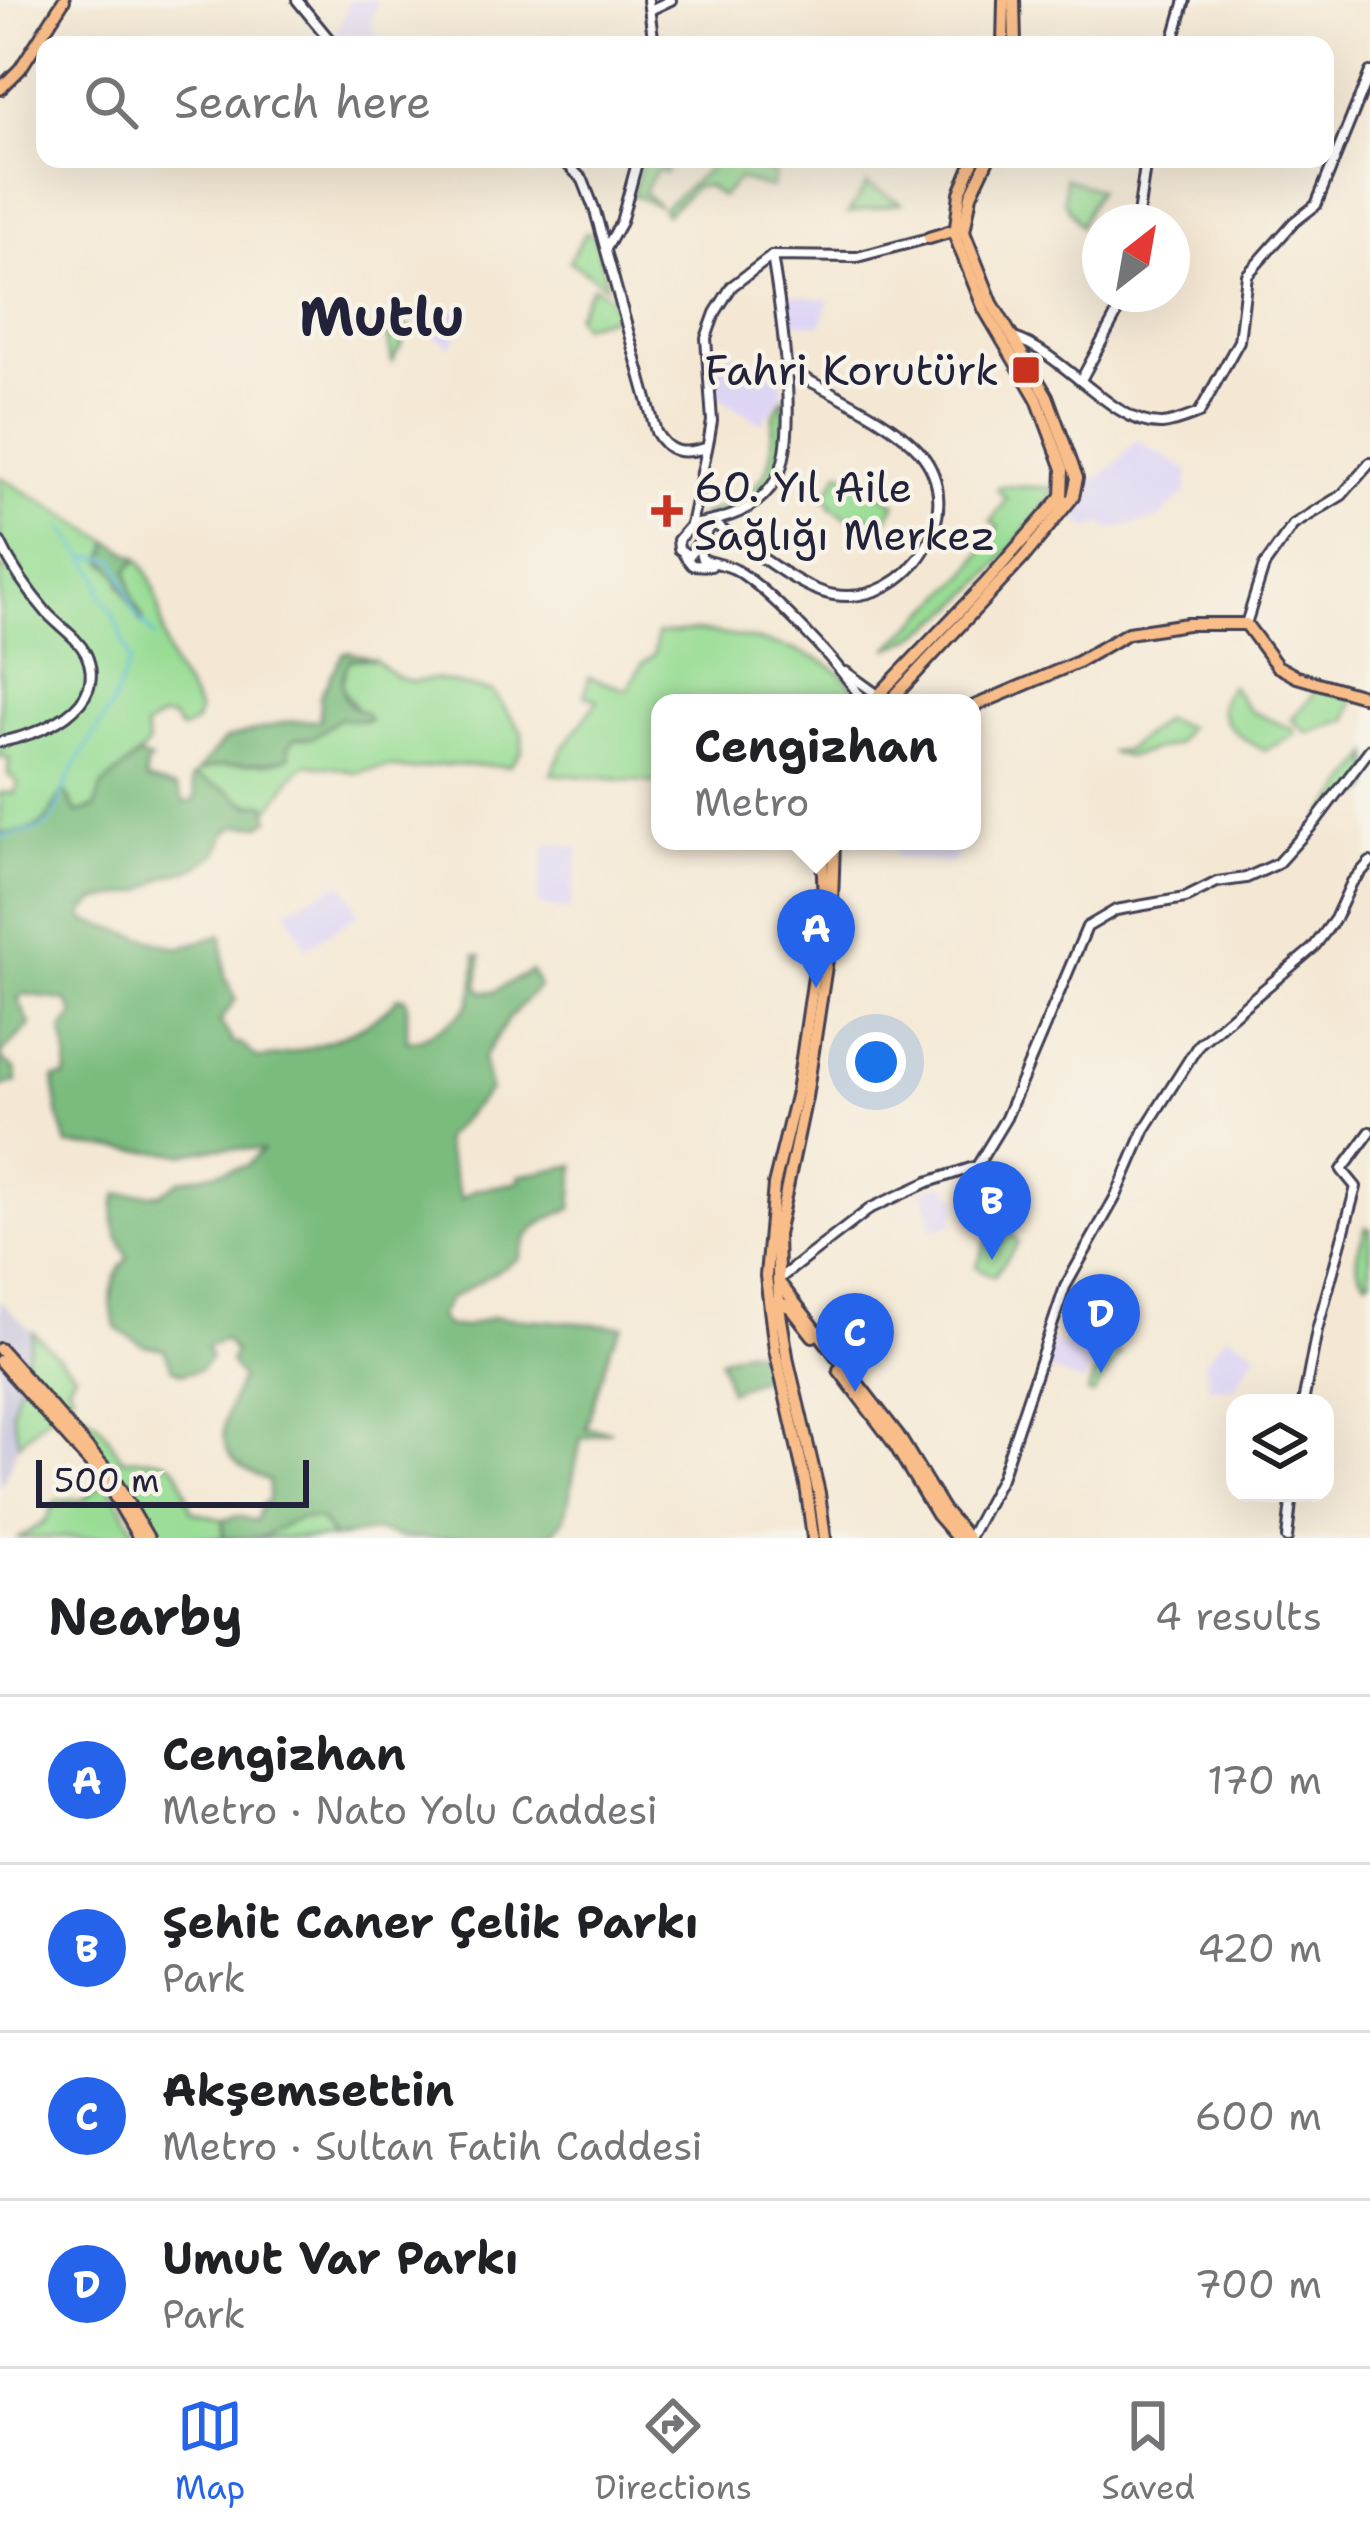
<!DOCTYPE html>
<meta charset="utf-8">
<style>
body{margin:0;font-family:"Shantell Sans",sans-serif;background:#f2f2f2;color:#202124}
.controls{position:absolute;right:36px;bottom:36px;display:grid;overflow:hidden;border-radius:24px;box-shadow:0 12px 48px #0002}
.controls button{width:108px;height:108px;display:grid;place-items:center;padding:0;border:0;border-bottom:3px solid #e0e0e0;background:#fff;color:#202124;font:60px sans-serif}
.compass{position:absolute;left:1082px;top:204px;width:108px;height:108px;border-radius:50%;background:#fff;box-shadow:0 12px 48px #0002;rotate:31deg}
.scale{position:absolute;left:36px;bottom:30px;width:273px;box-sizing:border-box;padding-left:12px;border:6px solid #22223b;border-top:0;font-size:33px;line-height:42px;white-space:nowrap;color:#22223b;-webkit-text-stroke:9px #f7f3e8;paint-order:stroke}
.you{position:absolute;left:876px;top:1062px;width:42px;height:42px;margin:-30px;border:9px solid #fff;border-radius:50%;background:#1a73e8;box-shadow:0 0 0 18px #1a73e833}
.badge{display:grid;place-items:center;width:78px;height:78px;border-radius:50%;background:#2563eb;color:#fff;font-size:39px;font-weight:700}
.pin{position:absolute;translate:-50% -99px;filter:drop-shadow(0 3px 6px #0008)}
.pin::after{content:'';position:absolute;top:63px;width:42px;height:36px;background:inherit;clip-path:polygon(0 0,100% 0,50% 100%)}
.popup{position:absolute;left:651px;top:694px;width:330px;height:156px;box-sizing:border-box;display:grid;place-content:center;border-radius:24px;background:#fff;filter:drop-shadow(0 3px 9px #0005);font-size:39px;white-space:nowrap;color:#757577}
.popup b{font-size:45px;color:#202124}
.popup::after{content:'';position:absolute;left:50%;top:100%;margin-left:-24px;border:24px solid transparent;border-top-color:#fff}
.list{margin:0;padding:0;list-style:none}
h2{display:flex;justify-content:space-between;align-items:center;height:156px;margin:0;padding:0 48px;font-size:51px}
h2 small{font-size:39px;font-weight:400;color:#757577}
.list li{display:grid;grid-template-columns:78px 1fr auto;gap:36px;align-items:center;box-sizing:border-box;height:168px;padding:0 48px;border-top:3px solid #e0e0e0}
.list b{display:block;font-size:45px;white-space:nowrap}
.list p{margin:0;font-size:39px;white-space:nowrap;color:#757577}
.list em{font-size:39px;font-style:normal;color:#757577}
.icon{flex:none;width:66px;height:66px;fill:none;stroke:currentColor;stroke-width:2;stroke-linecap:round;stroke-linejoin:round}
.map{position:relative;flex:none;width:1370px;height:1538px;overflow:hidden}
.search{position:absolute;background:#fff;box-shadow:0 12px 48px #0002;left:36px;right:36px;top:36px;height:132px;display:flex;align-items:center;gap:30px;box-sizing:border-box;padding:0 42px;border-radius:24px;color:#757577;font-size:45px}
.sheet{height:828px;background:#fff}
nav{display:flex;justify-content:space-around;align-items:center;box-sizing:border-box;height:168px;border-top:3px solid #e0e0e0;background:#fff;font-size:33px;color:#757577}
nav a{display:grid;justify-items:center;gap:6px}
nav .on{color:#2563eb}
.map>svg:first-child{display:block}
</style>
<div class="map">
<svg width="1370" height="1538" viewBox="0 0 1370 1538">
<rect width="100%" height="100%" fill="#f7f3e8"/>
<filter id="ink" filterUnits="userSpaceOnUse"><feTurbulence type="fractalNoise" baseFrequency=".00833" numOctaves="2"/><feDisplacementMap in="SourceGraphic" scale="24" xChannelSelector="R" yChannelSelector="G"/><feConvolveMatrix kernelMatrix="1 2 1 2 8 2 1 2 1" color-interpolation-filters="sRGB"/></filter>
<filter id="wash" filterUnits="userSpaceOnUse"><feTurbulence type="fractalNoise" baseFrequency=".004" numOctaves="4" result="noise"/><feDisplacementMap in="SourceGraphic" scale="48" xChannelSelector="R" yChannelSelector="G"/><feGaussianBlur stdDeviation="2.7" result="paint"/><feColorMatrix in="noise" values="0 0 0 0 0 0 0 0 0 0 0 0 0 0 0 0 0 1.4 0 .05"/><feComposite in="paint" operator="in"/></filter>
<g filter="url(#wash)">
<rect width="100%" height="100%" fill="#f4e8d4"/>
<g fill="#ded5f5">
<polygon points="349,0 377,0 371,24 378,35 371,45 346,45 333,36 346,14"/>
<polygon points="781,293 829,300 821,325 790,322 789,318 782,317"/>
<polygon points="459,309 471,313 450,346 410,320 413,315"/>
<polygon points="711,341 781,379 783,394 762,423 712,394 718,385 712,381"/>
<polygon points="1136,440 1189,471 1186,493 1158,519 1115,529 1105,528 1105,522 1093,528 1085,527 1071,511 1082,498 1086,485 1114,466"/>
<polygon points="895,841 967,841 950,864 895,856"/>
<polygon points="550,843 579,848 570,910 541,906 538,901 545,846"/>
<polygon points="343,882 359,913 306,948 286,909"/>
<polygon points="942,1183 960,1198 953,1224 933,1230 923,1190"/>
<polygon points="1226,1334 1257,1351 1235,1388 1208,1387 1204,1362"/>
<polygon points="1051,1340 1095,1355 1084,1383 1041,1367"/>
</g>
<polygon fill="#c3c1db" points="0,1300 33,1332 12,1410 19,1443 0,1489"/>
<g fill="#99dd95" stroke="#5e8068" stroke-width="3">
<polygon points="643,159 655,159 668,168 665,173 658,169 643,192 659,206 633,195"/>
<path d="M717 159 775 173 771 188 739 179 721 197 707 186H696L666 214 662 209C681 192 702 177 717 159Z"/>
<polygon points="1065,178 1098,190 1080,226 1064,201"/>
<polygon points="867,184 901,203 848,213"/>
<polygon points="586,232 595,236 607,286 569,261"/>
<polygon points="593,286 610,296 617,316 581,325 575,316"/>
<polygon points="394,319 411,329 392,361 385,320"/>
<path d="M784 398C783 421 787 446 778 467 765 496 729 520 698 516 729 505 769 489 772 451 774 428 768 417 784 398Z"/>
<polygon points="840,471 896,503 884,524 873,517 870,523 863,514 851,520 830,507 832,503 824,499"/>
<path d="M0 477 109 541 104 563 118 572 120 585 141 623 144 620 133 599 127 571 138 558 141 562C167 602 156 624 171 662 178 680 193 694 199 712L195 723 181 730 172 718 161 717 145 728 148 744 143 751 101 787 95 807 77 813 69 798C47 822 34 834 0 833V793H15L18 783 8 774 9 759 0 757V568L14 572 0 542Z"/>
<path d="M1000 486 1057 488C1015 547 958 623 888 649L967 574 998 527 991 521 1007 499 997 489Z"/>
<path d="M696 631C739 636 852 650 858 703H660V783L551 774 562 750 598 700 585 695 589 677 627 690 642 664 654 655 657 634Z"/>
<path d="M357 658 375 660 395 676 411 682 435 679 493 692 522 732V751L509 766 441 765 412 770 389 767 354 773C333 765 328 769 308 764 286 775 285 795 267 811L268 806C245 807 215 787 194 776 225 753 265 772 290 756L288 747 295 738H312L339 718 366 722 341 687 348 662Z"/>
<path d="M1231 686 1249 710 1294 730 1295 735 1264 750C1241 738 1203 716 1231 686Z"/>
<polygon points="1315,687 1353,699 1348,719 1308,733 1291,719 1312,697"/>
<polygon points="1164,719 1187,727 1176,744 1127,757 1109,752 1126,750"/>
<polygon points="1370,755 1370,789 1321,819"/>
<path d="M1366 1227 1370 1229V1279L1366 1281C1349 1263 1359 1249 1366 1227Z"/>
<polygon points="1011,1232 1018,1243 994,1276 976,1267 988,1238 998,1246"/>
<path d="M33 1332 75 1373 68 1385 73 1392 62 1402C72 1411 80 1409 90 1417 107 1428 111 1445 123 1459 176 1458 177 1456 191 1511L223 1520V1538H148L96 1455 99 1452 58 1406 19 1443 12 1410Z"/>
<polygon points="1106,1348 1120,1354 1093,1395 1087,1393"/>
<polygon points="106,1481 139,1538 19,1538 45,1522 56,1501 83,1500"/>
<polygon points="309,1518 320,1520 333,1538 258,1538 286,1521"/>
</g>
<g fill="#7abc7e" stroke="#4e6f5c" stroke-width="3">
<path d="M109 541 138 558 127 571 135 605 144 624C125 604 124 573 102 559L108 552Z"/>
<path d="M350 652 375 660 350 659C338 679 338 707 365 712L370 720 339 719 312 738H295L288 747 290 756C271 768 229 758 197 772L225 739 286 722 320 720V696L343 654Z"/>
<path d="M138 756 151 760 146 765V780L177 788 184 802H192L196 796 191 780 194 776 229 791 249 806 265 803 270 819 261 825 235 826 226 833 218 853 193 869 167 876 143 891 96 901 84 911V920L178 948 222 935 225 977 236 999 220 1021 234 1044H241L258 1059C301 1053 372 1032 398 997L405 998 407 1003V1041C422 1042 465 1016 470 1001 475 987 475 969 476 955L481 956 478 985 482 992 495 991 531 971 539 986 509 1018 483 1059 490 1090 443 1139 461 1199 474 1190 519 1182V1176L575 1165 572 1209C547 1217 524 1230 520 1258L449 1299 439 1317 447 1327H463L494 1317 623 1326 610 1348 586 1428 611 1431 581 1439 565 1518 548 1538H403L378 1531 333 1538 321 1520C287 1515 289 1526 264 1536 252 1538 236 1538 223 1538V1520L238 1516 256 1521 262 1504 269 1500V1481C208 1456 219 1429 241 1378L230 1362 234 1352 224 1339 206 1348 211 1358 199 1370 182 1374 172 1368 164 1349 143 1345 117 1329C107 1304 110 1278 128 1258 117 1237 108 1217 118 1194H160L181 1180 246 1166 262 1150 218 1148 184 1154 67 1145 58 1114 54 1078 66 1077 68 1059 62 1031 74 1014 67 1001 26 994 18 998 30 1025 2 1053V1060L15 1069 17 1082 0 1087V833C54 834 39 823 64 791L77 813 95 808 101 787Z"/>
<polygon points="744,1350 762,1351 773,1372 729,1392 720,1359"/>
</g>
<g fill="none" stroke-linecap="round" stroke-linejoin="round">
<g stroke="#5fbfdd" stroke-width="3">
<polyline points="88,557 116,560 135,613 155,637"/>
<polyline points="0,837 38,830 51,822 72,771 111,707 130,661 113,613 101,595 98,576 63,527"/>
</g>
</g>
</g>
<g filter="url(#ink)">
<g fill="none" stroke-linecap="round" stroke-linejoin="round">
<defs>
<g id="minor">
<polyline points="297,0 334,45"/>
<polyline points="648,0 654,45"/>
<polyline points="650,10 671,0"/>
<polyline points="1172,45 1185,0"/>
<path d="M562 159 583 180 595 211 656 432C668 453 682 455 705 448"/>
<polyline points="1137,222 1146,159"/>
<polyline points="607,247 621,222 638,159"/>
<path d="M1014 338C1064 353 1114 426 1162 424 1174 423 1188 417 1199 413L1239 341 1247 275 1294 222 1316 205 1370 72"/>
<polyline points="1082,378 1115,317 1120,294"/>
<path d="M714 524C746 545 798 589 834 595 910 607 971 510 919 451 888 417 825 390 785 368"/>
<polyline points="691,525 698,530 700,541 689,556 679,549 678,540 691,525 709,439 712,421 706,338 715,313 732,286 772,256 857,257 929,238"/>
<path d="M691 525C725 520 758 511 777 478 800 437 780 304 772 256"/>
<path d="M712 525 698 545 702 559C714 564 727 564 738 571 772 593 844 668 864 703"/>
<path d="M0 542C12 568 29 592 47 613 60 627 77 637 86 654 110 707 39 735 0 742"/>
<polyline points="684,555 692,565 711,566"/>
<polyline points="1246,624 1264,566 1293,525 1342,495 1370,463"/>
<polyline points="846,672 878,695"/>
<polyline points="780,1278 871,1208 928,1182 977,1166 1006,1118 1087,927 1116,910 1185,898 1217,882 1246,878 1277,864 1315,822 1370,749"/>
<polyline points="1303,1403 1317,1330 1356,1187 1342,1170 1370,1132"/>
<polyline points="969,1538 1001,1478 1065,1287 1116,1196 1145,1129 1199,1044 1313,948 1335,919 1352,882 1370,862"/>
<polyline points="1287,1538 1292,1493"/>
</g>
<g id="major">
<polyline points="1014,0 1015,45"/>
<polyline points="1003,45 1004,0"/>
<polyline points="0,89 20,69 64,0"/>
<polyline points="929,238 955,230"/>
<polyline points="871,703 985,584 1062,496 1063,469 1037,399 984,309 955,236 960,193 974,159"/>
<polyline points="888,703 1023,558 1073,497 1077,478 1047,396 992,303 964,232 971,195 988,159"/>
<polyline points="972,707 1076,663 1128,633 1187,624 1246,624 1277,666 1297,677 1370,698"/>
<polyline points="778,1281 898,1435 943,1509 968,1538"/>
<polyline points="777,1301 791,1308 813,1336"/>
<polyline points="0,1349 112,1476 148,1538"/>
<polyline points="0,1361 106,1481 139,1538"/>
<polyline points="839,1370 893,1442 937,1515 957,1538"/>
<polyline points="813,1538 806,1485 775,1350 766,1276 774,1185 797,1092 824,909 822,841"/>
<polyline points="825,1538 819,1493 788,1362 779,1307 777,1235 806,1097 831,933 834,841"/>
</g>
</defs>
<use href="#minor" stroke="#424052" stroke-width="14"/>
<use href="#major" stroke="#424052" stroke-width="16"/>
<use href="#minor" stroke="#fff" stroke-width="8"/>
<use href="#major" stroke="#f8bd89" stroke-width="10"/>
</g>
</g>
<g fill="#c8321e" stroke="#f7f3e8" stroke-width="4.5">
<rect x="1011" y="355" width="30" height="30" rx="6"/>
<path d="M661 493h12v12h12v12h-12v12h-12v-12h-12v-12h12z"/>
</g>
<g text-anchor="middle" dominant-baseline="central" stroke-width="9" stroke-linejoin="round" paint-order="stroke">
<g font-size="42" fill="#22223b" stroke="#f7f3e8" text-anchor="end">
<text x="999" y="370">Fahri Korutürk</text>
<text x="694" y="487" text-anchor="start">60. Yıl Aile<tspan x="694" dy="48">Sağlığı Merkez</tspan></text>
</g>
<g font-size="54" font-weight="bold" fill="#22223b" stroke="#f7f3e8">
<text x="382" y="316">Mutlu</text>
</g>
</g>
</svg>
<div class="controls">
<button><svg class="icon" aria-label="layers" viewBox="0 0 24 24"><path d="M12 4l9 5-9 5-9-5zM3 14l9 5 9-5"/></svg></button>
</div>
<svg class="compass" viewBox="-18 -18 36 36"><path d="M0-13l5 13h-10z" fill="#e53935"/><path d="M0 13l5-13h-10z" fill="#757577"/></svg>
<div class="scale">500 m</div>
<div class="you"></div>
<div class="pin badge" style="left:816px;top:988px">A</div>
<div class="popup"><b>Cengizhan</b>Metro</div>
<div class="pin badge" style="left:992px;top:1260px">B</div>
<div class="pin badge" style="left:855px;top:1392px">C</div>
<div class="pin badge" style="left:1101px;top:1373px">D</div>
<div class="search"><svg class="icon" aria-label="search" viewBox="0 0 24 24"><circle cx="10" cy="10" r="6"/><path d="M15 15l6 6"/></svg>Search here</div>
</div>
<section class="sheet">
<h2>Nearby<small>4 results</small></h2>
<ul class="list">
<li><span class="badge">A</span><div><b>Cengizhan</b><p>Metro · Nato Yolu Caddesi</p></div><em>170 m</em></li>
<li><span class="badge">B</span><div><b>Şehit Caner Çelik Parkı</b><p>Park</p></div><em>420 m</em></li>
<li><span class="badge">C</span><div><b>Akşemsettin</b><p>Metro · Sultan Fatih Caddesi</p></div><em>600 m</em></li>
<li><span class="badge">D</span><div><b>Umut Var Parkı</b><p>Park</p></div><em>700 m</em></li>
</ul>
</section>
<nav>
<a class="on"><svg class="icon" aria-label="map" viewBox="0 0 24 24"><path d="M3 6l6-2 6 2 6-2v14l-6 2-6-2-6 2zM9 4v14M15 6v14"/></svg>Map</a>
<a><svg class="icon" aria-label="directions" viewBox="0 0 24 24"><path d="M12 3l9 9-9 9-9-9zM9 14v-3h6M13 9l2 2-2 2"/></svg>Directions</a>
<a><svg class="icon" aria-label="saved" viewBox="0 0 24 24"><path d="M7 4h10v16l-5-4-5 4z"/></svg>Saved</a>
</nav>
